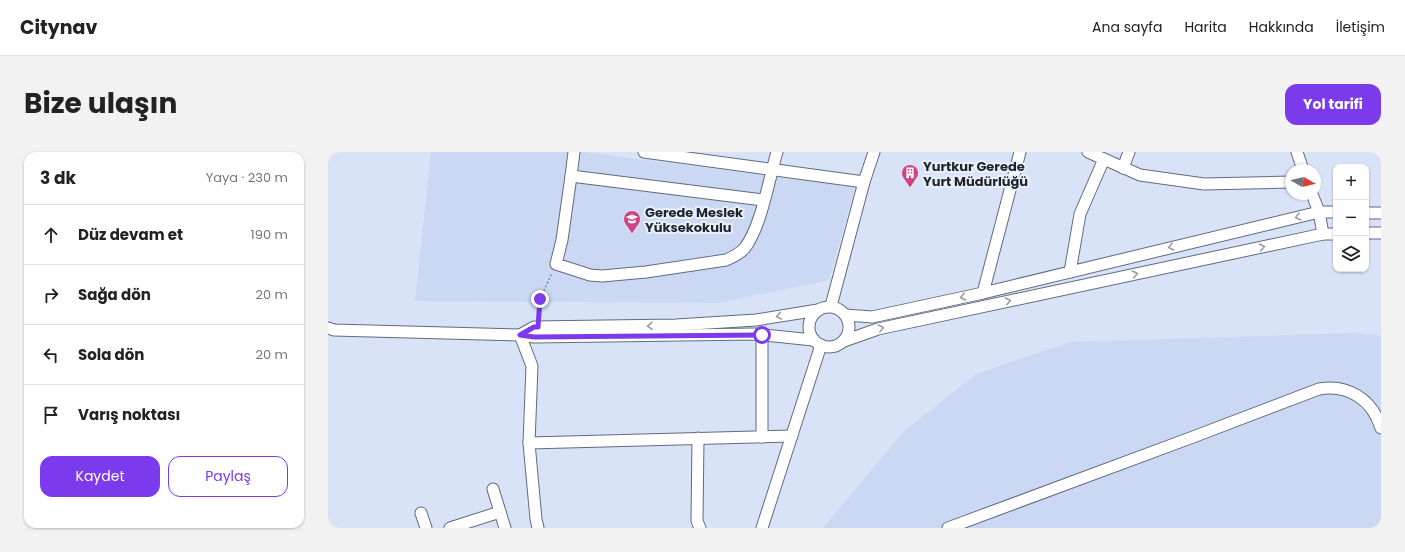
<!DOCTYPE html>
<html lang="tr">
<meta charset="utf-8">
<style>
body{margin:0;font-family:Poppins,sans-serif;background:#f2f2f2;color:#222}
.controls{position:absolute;right:12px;top:12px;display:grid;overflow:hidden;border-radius:8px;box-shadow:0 1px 3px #0004}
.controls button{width:36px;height:36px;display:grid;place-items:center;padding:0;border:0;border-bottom:1px solid #e0e0e0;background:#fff;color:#222;font:20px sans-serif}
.compass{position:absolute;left:957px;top:12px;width:36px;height:36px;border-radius:50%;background:#fff;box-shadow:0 1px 3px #0004;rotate:98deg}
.stop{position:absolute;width:12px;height:12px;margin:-9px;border:3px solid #7c3aed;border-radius:50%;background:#fff}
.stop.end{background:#7c3aed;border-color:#fff;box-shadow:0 1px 4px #0008}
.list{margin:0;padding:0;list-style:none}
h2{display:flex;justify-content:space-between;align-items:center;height:52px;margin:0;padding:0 16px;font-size:17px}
h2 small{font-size:13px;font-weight:400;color:#767676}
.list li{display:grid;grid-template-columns:26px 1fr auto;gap:12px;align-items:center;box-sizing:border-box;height:60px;padding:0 16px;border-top:1px solid #e0e0e0}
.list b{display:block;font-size:15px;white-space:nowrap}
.list em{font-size:13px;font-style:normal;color:#767676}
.actions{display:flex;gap:8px;padding:12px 16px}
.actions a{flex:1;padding:9px 0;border:1px solid #7c3aed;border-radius:12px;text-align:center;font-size:14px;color:#7c3aed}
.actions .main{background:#7c3aed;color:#fff}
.icon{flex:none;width:22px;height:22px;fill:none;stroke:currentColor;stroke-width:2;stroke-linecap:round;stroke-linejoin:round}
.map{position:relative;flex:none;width:1053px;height:376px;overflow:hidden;border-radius:12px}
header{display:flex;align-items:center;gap:24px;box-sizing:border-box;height:56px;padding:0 20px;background:#fff;border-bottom:1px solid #e0e0e0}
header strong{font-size:19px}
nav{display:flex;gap:22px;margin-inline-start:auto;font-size:14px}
.intro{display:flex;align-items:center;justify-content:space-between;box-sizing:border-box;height:96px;padding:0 24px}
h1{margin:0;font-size:28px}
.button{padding:10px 18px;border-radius:12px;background:#7c3aed;color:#fff;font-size:14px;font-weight:700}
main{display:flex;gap:24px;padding:0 24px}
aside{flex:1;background:#fff;border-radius:12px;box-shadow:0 1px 3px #0004}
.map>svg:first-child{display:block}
</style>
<header>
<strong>Citynav</strong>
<nav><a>Ana sayfa</a><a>Harita</a><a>Hakkında</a><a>İletişim</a></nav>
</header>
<div class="intro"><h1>Bize ulaşın</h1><a class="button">Yol tarifi</a></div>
<main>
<aside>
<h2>3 dk<small>Yaya · 230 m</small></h2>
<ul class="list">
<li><svg class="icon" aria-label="ahead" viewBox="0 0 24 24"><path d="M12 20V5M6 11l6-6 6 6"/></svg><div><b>Düz devam et</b></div><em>190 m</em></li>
<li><svg class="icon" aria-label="right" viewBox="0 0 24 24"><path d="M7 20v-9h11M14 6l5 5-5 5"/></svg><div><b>Sağa dön</b></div><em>20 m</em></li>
<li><svg class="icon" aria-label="left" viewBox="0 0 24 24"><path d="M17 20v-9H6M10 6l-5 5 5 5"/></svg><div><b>Sola dön</b></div><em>20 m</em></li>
<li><svg class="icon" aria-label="arrive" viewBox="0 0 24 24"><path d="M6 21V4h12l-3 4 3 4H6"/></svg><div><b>Varış noktası</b></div></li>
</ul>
<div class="actions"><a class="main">Kaydet</a><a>Paylaş</a></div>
</aside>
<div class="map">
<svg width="1053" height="376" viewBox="0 0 1053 376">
<rect width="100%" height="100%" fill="#d8e3f7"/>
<g fill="#cad8f3">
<polygon points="103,0 256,0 527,35 501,128 390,151 87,149"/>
<polygon points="1028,181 1053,184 1053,376 495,376 575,280 648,222 743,190"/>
</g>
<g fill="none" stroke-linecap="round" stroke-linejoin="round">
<defs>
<g id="minor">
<polyline points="316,0 536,30"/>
<polyline points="760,0 812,23 876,32 963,30"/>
<polyline points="969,0 975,18"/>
<polyline points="795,16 801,0"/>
<polyline points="243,24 246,0"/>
<polyline points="984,42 991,60 995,82"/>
<path d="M435 48 243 24 234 88 228 112 262 123 274 124 318 120 398 108C405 105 411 102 416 97 433 76 441 27 449 0"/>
<polyline points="1038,61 1053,61"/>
<polyline points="1038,81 1053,81"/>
<polyline points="742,120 752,62 776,7"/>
<polyline points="655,141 692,0"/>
<polyline points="503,154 536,30 546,0"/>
<circle cx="501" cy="175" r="20"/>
<polyline points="518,163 544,165 655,141 991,60 1008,60"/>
<polyline points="0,176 6,178 192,183 206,185 427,182 485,188"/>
<polyline points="192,183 206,175 348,173 428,168 490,158"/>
<polyline points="192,183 204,214 201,291 208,367 210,376"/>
<polyline points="516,189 550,177 995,82 1008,82"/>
<polyline points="434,285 434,183"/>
<polyline points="370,286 369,369 372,376"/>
<polyline points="201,291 464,284"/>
<polyline points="165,337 177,376"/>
<polyline points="93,361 98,376"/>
<polyline points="122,376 172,360"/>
<polyline points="434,376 493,193"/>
<path d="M620 376 865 285 991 237C1020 232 1044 247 1053 276"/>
</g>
</defs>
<use href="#minor" stroke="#616b7d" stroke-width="13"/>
<polyline stroke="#838a98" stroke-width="1.5" stroke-dasharray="2 2" stroke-linecap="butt" points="210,166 212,147 224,121"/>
<use href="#minor" stroke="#fff" stroke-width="11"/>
</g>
<defs><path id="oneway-chevron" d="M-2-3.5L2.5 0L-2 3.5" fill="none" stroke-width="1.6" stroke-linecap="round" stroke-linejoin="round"/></defs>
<g stroke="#9a9c9f">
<use href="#oneway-chevron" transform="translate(970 65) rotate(166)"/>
<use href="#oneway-chevron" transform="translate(843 95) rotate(166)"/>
<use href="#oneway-chevron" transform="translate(934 95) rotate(-12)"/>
<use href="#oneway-chevron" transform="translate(807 122) rotate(-12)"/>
<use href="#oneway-chevron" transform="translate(635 145) rotate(168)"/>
<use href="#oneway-chevron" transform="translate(680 149) rotate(-12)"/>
<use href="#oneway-chevron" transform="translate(451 164) rotate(170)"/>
<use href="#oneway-chevron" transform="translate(322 174) rotate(179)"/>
<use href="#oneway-chevron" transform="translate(553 176) rotate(-14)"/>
</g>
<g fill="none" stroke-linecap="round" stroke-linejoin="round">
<polyline stroke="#7c3aed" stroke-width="5" points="212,147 210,175 206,175 192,183 206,185 434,183"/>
</g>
<defs>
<symbol id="building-pin" viewBox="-11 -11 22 30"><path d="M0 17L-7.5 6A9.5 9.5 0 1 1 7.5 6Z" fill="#cd4684" stroke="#e9f0fc"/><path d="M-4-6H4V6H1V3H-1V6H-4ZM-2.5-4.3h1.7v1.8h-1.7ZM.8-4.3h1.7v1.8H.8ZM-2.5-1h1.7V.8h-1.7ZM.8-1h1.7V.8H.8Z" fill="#fff"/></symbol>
<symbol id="university-pin" viewBox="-11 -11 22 30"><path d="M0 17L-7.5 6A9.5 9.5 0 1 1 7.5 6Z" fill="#cd4684" stroke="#e9f0fc"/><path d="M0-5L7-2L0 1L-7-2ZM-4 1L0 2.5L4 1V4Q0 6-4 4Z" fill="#fff"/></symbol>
</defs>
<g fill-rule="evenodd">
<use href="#building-pin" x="572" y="11" width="20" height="27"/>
<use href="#university-pin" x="294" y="57" width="20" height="27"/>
</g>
<g text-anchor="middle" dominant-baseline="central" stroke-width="4" stroke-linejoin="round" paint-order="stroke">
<g font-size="13" font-weight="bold" fill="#1f232a" stroke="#e9f0fc" text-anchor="start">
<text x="595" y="14">Yurtkur Gerede<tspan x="595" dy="15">Yurt Müdürlüğü</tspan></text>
<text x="317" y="60">Gerede Meslek<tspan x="317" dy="15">Yüksekokulu</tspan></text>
</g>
</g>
</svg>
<div class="controls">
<button>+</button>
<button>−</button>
<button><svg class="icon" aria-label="layers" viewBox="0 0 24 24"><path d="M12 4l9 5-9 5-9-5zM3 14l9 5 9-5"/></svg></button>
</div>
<svg class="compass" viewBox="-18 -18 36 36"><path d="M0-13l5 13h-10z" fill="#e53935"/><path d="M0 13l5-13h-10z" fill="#767676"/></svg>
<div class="stop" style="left:434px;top:183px"></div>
<div class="stop end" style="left:212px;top:147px"></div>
</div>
</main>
